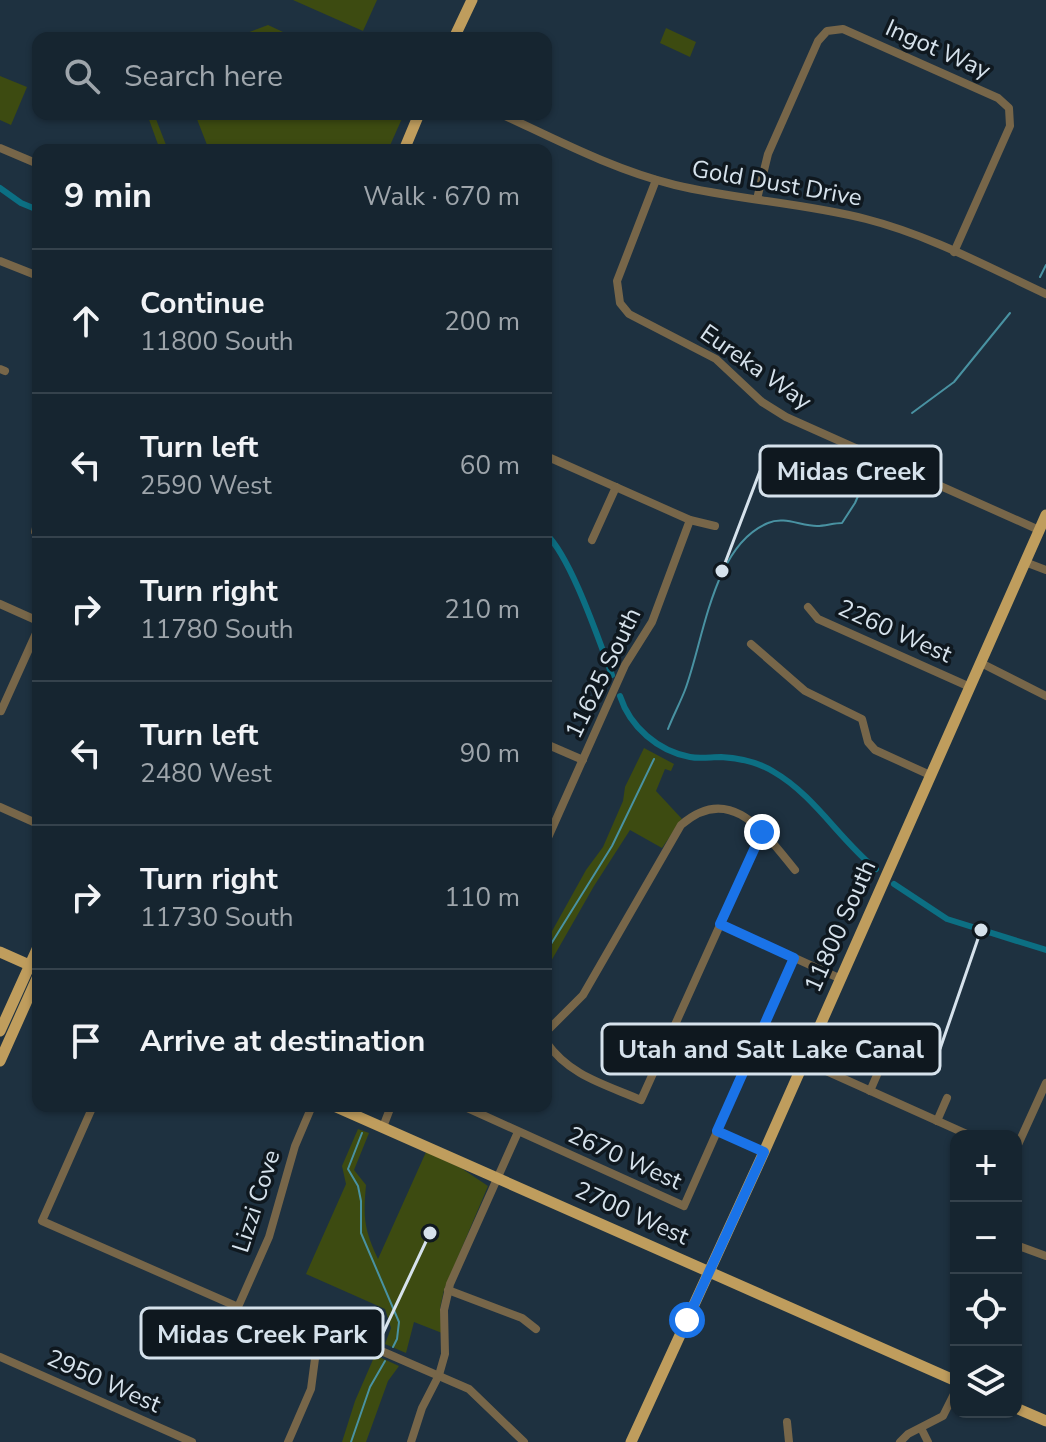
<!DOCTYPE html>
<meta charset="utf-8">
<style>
body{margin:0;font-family:"Nunito Sans",sans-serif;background:#1f2d38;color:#f1f3f6}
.controls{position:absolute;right:24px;bottom:24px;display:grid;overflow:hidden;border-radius:16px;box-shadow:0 2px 6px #0004}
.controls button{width:72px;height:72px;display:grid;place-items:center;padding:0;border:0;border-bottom:2px solid #35424c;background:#162530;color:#f1f3f6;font:40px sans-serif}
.stop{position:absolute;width:24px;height:24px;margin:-18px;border:6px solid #1a73e8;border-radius:50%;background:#fff}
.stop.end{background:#1a73e8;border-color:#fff;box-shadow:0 2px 8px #0008}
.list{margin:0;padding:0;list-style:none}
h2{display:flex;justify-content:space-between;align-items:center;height:104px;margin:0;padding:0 32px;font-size:34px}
h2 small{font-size:26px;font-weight:400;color:#9ea5ab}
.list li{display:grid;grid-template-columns:52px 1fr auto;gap:24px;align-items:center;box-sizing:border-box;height:144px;padding:0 32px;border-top:2px solid #35424c}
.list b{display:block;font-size:30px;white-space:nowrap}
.list p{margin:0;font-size:26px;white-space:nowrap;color:#9ea5ab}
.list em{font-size:26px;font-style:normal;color:#9ea5ab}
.icon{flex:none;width:44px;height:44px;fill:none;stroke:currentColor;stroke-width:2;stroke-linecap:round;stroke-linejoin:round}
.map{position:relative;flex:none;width:1046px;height:1442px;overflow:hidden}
.search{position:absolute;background:#162530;box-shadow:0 2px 6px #0004;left:32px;top:32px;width:520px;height:88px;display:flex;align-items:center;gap:20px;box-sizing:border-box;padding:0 28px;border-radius:16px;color:#9ea5ab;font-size:30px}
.panel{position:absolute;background:#162530;box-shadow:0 2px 6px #0004;left:32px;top:144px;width:520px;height:968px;border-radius:16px}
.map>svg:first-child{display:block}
</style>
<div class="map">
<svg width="1046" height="1442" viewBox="0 0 1046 1442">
<rect width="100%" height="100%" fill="#1e3140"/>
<g fill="#3d4b11">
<polygon points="293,0 377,0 363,31"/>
<polygon points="268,25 296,38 234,38"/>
<polygon points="666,28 696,42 690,57 660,43"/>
<polygon points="0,76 27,87 11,125 0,120"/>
<polygon points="147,114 154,114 168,150 160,150"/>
<polygon points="195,114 404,114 388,150 209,150"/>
<polygon points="644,748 674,764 671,771 665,769 656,791 682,819 662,848 630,830 594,886 546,970 546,942 586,870 603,847 623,801 625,787"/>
<path d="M358 1129 369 1133 354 1170 366 1185C363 1218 364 1229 378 1259L426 1152 461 1168 488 1186 444 1290 440 1308 442 1333 414 1322 406 1353 385 1344 391 1328 385 1309 306 1274 346 1184 342 1166Z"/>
<polygon points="375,1355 399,1366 388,1381 366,1442 342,1442 355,1401"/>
</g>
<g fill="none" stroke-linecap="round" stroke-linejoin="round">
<g stroke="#4992a2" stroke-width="2">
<polyline points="1040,277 1046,265"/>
<polyline points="912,413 954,382 1010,313"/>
<path d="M668 729C673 716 680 703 685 690 704 639 713 545 768 523 784 516 801 526 817 526 825 526 834 523 842 523L855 503 872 464"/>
<polyline points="546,952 612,846 654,759"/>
<polyline points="362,1133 348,1169 358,1186 361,1201 361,1233 399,1322 397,1339 393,1347"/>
<polyline points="351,1442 370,1387 385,1361"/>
</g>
<g stroke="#0c6f83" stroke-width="6">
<polyline points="0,188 21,203 38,210"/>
<path d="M546 534C571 557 599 641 612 675"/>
<path d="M620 696C630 727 658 751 690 757 700 759 711 757 721 757 739 758 758 762 774 772 814 795 840 840 876 869"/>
<polyline points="894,884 947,919 1046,950"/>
</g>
<g stroke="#776649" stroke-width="8">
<path d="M501 114C557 140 614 170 675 185 738 200 804 203 866 219 929 235 988 267 1046 294"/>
<polyline points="0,148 38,164"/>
<polyline points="656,180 617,281 620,303 629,314 716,359 762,402 786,417 1039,530"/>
<polyline points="757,199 768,154 818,41 827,31 843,29 998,98 1009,108 1010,126 954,252"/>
<polyline points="0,261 38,276"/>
<polyline points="0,369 5,371"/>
<polyline points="546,456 690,520 715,526"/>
<polyline points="38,518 35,532 38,535"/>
<polyline points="592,540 616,487"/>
<polyline points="1025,562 1046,570"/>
<polyline points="0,604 38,621"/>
<polyline points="808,607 818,619 970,687"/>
<polyline points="751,644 805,691 862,719 868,742 875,750 930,775"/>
<polyline points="981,663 1046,696"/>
<polyline points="1,711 38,629"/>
<polyline points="546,744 583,760"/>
<polyline points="0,807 38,824"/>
<polyline points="546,842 625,665 652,622 690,520"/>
<polyline points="720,924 841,979"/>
<path d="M546 1032 583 995 681 825C730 782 764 832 795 870"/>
<path d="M546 1042C570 1076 604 1084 641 1100L762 832"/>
<polyline points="804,1061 971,1136"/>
<polyline points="870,1091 880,1068"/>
<polyline points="93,1106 42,1221 238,1307"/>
<polyline points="463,1106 684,1206 794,958"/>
<polyline points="937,1121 947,1098"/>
<polyline points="383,1127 391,1106"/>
<polyline points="717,1131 764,1152"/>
<polyline points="1016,1149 1046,1083"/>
<polyline points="1016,1245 1046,1256"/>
<polyline points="448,1290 522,1318 536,1329"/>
<polyline points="238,1318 238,1307 269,1237 295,1146 312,1106"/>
<polyline points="0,1357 192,1442"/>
<polyline points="787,1422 789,1442"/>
<polyline points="921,1428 928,1442"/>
<polyline points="288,1442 311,1389 316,1351 326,1327 469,1389 524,1442"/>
<polyline points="411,1442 422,1408 439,1375 445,1354 444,1310 450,1284 518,1132"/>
<polyline points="900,1442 908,1434 943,1416 956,1390"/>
</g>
<g stroke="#bf9d5d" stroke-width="11">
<polyline points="454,38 472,0"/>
<polyline points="404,150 419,114"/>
<polyline points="0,952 36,968"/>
<polyline points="0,1031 38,947"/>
<polyline points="0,1061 38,976"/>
<polyline points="334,1106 956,1381"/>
<polyline points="1016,1408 1046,1421"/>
<polyline points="631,1442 764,1152 1046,515"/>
</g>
</g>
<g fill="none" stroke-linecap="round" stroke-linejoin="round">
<polyline stroke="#1a73e8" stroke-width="10" points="687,1320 764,1152 717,1131 794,958 720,924 762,832"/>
</g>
<g text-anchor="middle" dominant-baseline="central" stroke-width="7" stroke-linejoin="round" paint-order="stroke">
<g font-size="24" fill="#d6e2ec" stroke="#0f181f">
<text transform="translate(938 49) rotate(24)">Ingot Way</text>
<text transform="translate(777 183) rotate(10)">Gold Dust Drive</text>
<text transform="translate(756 367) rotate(35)">Eureka Way</text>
<text transform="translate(895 631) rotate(24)">2260 West</text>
<text transform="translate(603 673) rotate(-64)">11625 South</text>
<text transform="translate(840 926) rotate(-66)">11800 South</text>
<text transform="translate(625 1158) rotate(24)">2670 West</text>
<text transform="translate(256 1201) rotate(-72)">Lizzi Cove</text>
<text transform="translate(632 1213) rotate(24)">2700 West</text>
<text transform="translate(104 1381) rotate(24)">2950 West</text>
</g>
</g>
<path fill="none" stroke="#d6e2ec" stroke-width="3" d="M722 571L760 471M981 930L940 1049M430 1233L383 1333"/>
<g fill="#d6e2ec" stroke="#0f181f" stroke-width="3">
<circle cx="722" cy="571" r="8"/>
<circle cx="981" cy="930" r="8"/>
<circle cx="430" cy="1233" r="8"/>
</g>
<g fill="#0f181f" stroke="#d6e2ec" stroke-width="3">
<rect x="760" y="446" width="181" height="50" rx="8"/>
<rect x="602" y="1024" width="338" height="50" rx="8"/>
<rect x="141" y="1308" width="242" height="50" rx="8"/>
</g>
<g font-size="26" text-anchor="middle" font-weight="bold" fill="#d6e2ec">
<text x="851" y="480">Midas Creek</text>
<text x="771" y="1058">Utah and Salt Lake Canal</text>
<text x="262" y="1343">Midas Creek Park</text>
</g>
</svg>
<div class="controls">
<button>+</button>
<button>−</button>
<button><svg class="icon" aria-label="locate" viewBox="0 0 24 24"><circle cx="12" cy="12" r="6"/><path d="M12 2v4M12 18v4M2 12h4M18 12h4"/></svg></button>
<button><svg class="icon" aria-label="layers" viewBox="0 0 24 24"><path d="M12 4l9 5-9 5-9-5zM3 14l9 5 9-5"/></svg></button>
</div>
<div class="stop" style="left:687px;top:1320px"></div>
<div class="stop end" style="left:762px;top:832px"></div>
<div class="search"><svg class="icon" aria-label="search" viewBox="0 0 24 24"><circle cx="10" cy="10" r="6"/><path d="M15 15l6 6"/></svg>Search here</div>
<section class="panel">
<h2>9 min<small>Walk · 670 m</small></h2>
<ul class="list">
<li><svg class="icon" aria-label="ahead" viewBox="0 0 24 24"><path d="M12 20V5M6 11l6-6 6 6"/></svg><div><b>Continue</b><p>11800 South</p></div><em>200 m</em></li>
<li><svg class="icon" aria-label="left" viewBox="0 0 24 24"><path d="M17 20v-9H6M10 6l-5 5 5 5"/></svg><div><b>Turn left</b><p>2590 West</p></div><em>60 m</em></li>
<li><svg class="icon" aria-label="right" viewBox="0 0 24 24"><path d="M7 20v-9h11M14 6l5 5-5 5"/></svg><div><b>Turn right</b><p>11780 South</p></div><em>210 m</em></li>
<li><svg class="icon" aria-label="left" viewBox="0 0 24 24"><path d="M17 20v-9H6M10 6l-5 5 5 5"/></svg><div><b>Turn left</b><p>2480 West</p></div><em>90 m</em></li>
<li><svg class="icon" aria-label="right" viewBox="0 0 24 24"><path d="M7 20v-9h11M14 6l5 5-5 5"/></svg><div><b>Turn right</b><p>11730 South</p></div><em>110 m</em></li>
<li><svg class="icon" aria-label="arrive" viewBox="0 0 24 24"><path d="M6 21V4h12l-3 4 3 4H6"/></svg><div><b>Arrive at destination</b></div></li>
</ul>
</section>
</div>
